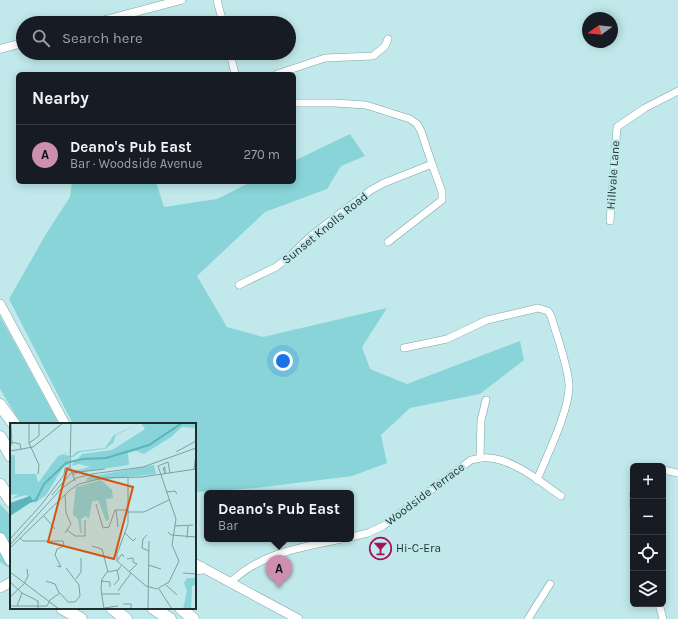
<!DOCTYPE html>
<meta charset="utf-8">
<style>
body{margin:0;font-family:Karla,sans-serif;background:#242831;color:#f1f3f6}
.controls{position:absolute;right:12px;bottom:12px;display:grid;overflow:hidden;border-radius:6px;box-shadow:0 2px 10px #0003}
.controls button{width:36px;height:36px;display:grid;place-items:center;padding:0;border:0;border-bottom:1px solid #363941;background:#171b24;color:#f1f3f6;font:20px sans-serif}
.compass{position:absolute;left:582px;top:12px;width:36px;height:36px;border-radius:50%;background:#171b24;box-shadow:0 2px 10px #0003;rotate:255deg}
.you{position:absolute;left:283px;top:361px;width:14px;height:14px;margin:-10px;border:3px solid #fff;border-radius:50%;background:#1a73e8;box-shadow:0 0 0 6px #1a73e833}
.badge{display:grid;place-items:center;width:26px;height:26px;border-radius:50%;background:#cd8eaf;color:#111;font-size:13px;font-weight:700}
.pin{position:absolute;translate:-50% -33px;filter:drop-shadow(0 1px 2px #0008)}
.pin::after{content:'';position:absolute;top:21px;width:14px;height:12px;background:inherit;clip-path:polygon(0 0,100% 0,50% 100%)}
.popup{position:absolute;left:204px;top:490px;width:150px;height:52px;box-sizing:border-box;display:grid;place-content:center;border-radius:6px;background:#171b24;filter:drop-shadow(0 1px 3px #0005);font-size:13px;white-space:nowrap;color:#9ea1a6}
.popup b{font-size:15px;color:#f1f3f6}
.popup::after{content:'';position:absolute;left:50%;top:100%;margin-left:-8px;border:8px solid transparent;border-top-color:#171b24}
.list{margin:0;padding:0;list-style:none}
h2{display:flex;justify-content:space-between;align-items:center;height:52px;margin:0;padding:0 16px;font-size:17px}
h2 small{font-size:13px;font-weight:400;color:#9ea1a6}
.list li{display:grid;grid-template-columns:26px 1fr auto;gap:12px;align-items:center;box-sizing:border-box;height:60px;padding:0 16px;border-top:1px solid #363941}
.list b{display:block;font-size:15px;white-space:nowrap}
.list p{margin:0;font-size:13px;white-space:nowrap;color:#9ea1a6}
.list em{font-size:13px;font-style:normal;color:#9ea1a6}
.icon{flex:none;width:22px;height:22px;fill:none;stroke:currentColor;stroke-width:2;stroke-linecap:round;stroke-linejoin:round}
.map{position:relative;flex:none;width:678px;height:619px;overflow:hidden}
.search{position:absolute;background:#171b24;box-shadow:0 2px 10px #0003;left:16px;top:16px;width:280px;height:44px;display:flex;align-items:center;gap:10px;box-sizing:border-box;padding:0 14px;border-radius:22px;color:#9ea1a6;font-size:15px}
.panel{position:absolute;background:#171b24;box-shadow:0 2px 10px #0003;left:16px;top:72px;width:280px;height:112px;border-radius:6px}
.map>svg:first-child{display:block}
</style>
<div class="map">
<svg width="678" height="619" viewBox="0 0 678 619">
<rect width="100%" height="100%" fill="#c1e9eb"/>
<g fill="#88d4d9">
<polygon points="350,134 365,156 341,166 327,189 265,212 197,276 227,327 263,337 387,308 362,347 370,369 407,384 520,341 524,360 480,394 410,408 381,435 387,463 352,476 256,488 195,492 195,424 73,424 9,299 46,234 70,197 72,182 156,182 164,207 217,199 251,182 294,182 294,161"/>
<polygon points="0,316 59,424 23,424 20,422 0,389"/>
<polygon points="0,504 11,516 11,569 0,562"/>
</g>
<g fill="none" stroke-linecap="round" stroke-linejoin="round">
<defs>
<g id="minor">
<polyline points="217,0 223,23"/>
<polyline points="230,53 235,74"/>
<polyline points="277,74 325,58 373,56 385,46 388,39"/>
<polyline points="610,221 617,127 645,108 678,91"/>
<polyline points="388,242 442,200 442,192 432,164"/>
<polyline points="239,285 276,267 291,255 312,235 371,190 384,183 432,164 421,131 417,124 410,119 366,105 335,103 294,103"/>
<path d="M404 348 447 339 487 320 538 308 548 311 551 316C557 337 567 362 569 384 570 410 547 455 537 480"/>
<polyline points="480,458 481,420 486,400"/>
<polyline points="663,470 678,473"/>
<polyline points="633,495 633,504"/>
<path d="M351 537 368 533 383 526 471 460C477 459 483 457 489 458 513 459 542 483 561 496"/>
<path d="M230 583C260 553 302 547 342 539"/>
<polyline points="659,604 663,619"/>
<polyline points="528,619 550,584"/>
</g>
<g id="tertiary">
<polyline points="94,23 181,0"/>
<polyline points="0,49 23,43"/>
</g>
<g id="secondary">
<polyline points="0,304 65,424"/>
<polyline points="196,564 298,619"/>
<polyline points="0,588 11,582"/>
</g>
<g id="motorway">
<polyline points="0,405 14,424"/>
<polyline points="0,437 11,456"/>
<polyline points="0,485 11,501"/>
<polyline points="0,539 11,560"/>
<polyline points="195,568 201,568"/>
<polyline points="62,608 81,619"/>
<polyline points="112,608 126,619"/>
<polyline points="153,608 170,619"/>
<polyline points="181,608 193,619"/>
</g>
</defs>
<use href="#minor" stroke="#7ea4a6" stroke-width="8"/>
<use href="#tertiary" stroke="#7ea4a6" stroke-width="9"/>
<use href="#secondary" stroke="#7ea4a6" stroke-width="10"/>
<use href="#motorway" stroke="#7ea4a6" stroke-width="13"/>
<use href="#minor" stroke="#fff" stroke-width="7"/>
<use href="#tertiary" stroke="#fff" stroke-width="8"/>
<use href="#secondary" stroke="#fff" stroke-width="9"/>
<use href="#motorway" stroke="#fff" stroke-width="12"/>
</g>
<defs>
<symbol id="bar-ring" viewBox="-11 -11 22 22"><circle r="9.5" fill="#c1e9eb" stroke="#a21358" stroke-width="1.5"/><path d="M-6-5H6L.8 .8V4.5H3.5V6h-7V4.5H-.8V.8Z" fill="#a21358"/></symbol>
</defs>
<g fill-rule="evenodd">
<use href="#bar-ring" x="368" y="536" width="25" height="25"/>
</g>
<g text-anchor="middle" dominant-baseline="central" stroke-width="4" stroke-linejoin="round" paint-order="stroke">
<g font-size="12" fill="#1e2e2f" stroke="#c1e9eb">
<text transform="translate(613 175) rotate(-86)">Hillvale Lane</text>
<text transform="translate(325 228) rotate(-39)">Sunset Knolls Road</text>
<text transform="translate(425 494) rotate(-37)">Woodside Terrace</text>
</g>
<g font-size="12" fill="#1e2e2f" stroke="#c1e9eb" text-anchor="start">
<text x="396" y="548">Hi-C-Era</text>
</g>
</g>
<g transform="translate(10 423)">
<rect width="186" height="186" fill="#c1e9eb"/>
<path d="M130 0 106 12 103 20 95 26 70 29 63 34H59V42L54 43 36 72 25 80 16 72 0 76 9 71 0 72V32H5V51H26L28 60 48 33 59 29 54 32 62 33 68 28 95 25 104 12ZM131 0H186V5L172 4 161 14 134 31 126 28 118 30 119 42 70 49 63 53 64 48 80 44 69 41 61 43 72 31 102 27 135 6ZM144 42 146 51 76 58 78 54ZM91 57 102 67 103 75 96 76 99 97 96 98 88 77 82 79 79 96 76 93 71 96 72 110H70L68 96 63 92V88L66 64ZM177 155H186V162L182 163 181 186H173L177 168 174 160Z" fill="#88d4d9"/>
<path d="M20 73 23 78 0 93V80Z" fill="#5bb5ba"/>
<path fill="none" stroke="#5bb5ba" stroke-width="2" d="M20 79 26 77 34 61 56 40 73 36 96 35 139 22 172 0"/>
<path fill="none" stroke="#809ea0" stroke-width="1" d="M1 0 2 22M19 0V20L29 42 28 51M61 0 60 44 65 58M1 19 10 21 11 27M19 20 29 13V0M0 28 23 24 53 0M166 29 186 18M155 44V50L153 45ZM184 46 186 32M118 55V101L107 131V138L136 163 147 166 159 159 169 138 162 122 166 96 148 43 158 39 160 50M156 69 165 68 167 71M42 72 61 50 95 46M86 81 93 105 99 104 105 87H118M106 87 108 104M118 89H134L159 77M34 93 45 106M165 103 183 102M57 107 65 113H75V97M158 109 161 112 186 114M55 110 61 101 56 90 55 72M115 110 123 118 126 115M137 112 133 116 132 125 139 128M10 115 13 118H53L54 123 47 126 45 132 51 144 47 143M177 115 178 103M0 116 31 82 54 52 55 45 60 44M0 122 51 66 66 55 82 51 133 44 186 25M82 123 92 126 98 149M0 125 60 67 69 61 93 55 132 54 186 46M117 136 123 135V139L127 141 119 149M107 138 112 131 114 134M138 142 151 146M0 149 49 186M173 150 186 151M66 156 71 149V135M36 158 45 161 49 170M91 158 100 159V164M0 159 12 170 28 178V186M104 162 109 156 107 147M156 162 167 172M149 166 162 186M108 168 121 150M91 171H110M0 174 14 161 18 153 17 146M113 181H121V186M0 183H37L40 177 50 170 58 179H65L70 173 69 162 56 145M7 183 12 170M94 185 108 183M94 186 91 166 92 156 97 149 108 147 111 143M138 186 139 118"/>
<path fill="#d45510" fill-opacity="0.15" stroke="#d45510" stroke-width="2" d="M57 46 123 64 104 136 38 119Z"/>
<rect width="186" height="186" fill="none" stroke="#1e2e2f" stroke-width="2"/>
</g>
</svg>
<div class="controls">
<button>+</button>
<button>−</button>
<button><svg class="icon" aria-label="locate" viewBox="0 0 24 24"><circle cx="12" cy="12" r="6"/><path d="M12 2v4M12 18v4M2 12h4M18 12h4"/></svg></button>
<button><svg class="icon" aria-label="layers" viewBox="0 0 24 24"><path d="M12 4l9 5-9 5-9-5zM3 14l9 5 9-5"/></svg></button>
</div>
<svg class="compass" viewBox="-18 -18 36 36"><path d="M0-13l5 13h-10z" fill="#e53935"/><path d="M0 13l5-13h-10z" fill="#9ea1a6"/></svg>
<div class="you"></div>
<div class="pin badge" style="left:279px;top:588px">A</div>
<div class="popup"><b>Deano's Pub East</b>Bar</div>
<div class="search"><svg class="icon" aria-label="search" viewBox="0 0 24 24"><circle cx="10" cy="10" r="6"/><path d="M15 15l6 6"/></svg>Search here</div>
<section class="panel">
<h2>Nearby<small></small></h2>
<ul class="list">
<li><span class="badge">A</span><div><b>Deano's Pub East</b><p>Bar · Woodside Avenue</p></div><em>270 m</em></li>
</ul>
</section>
</div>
